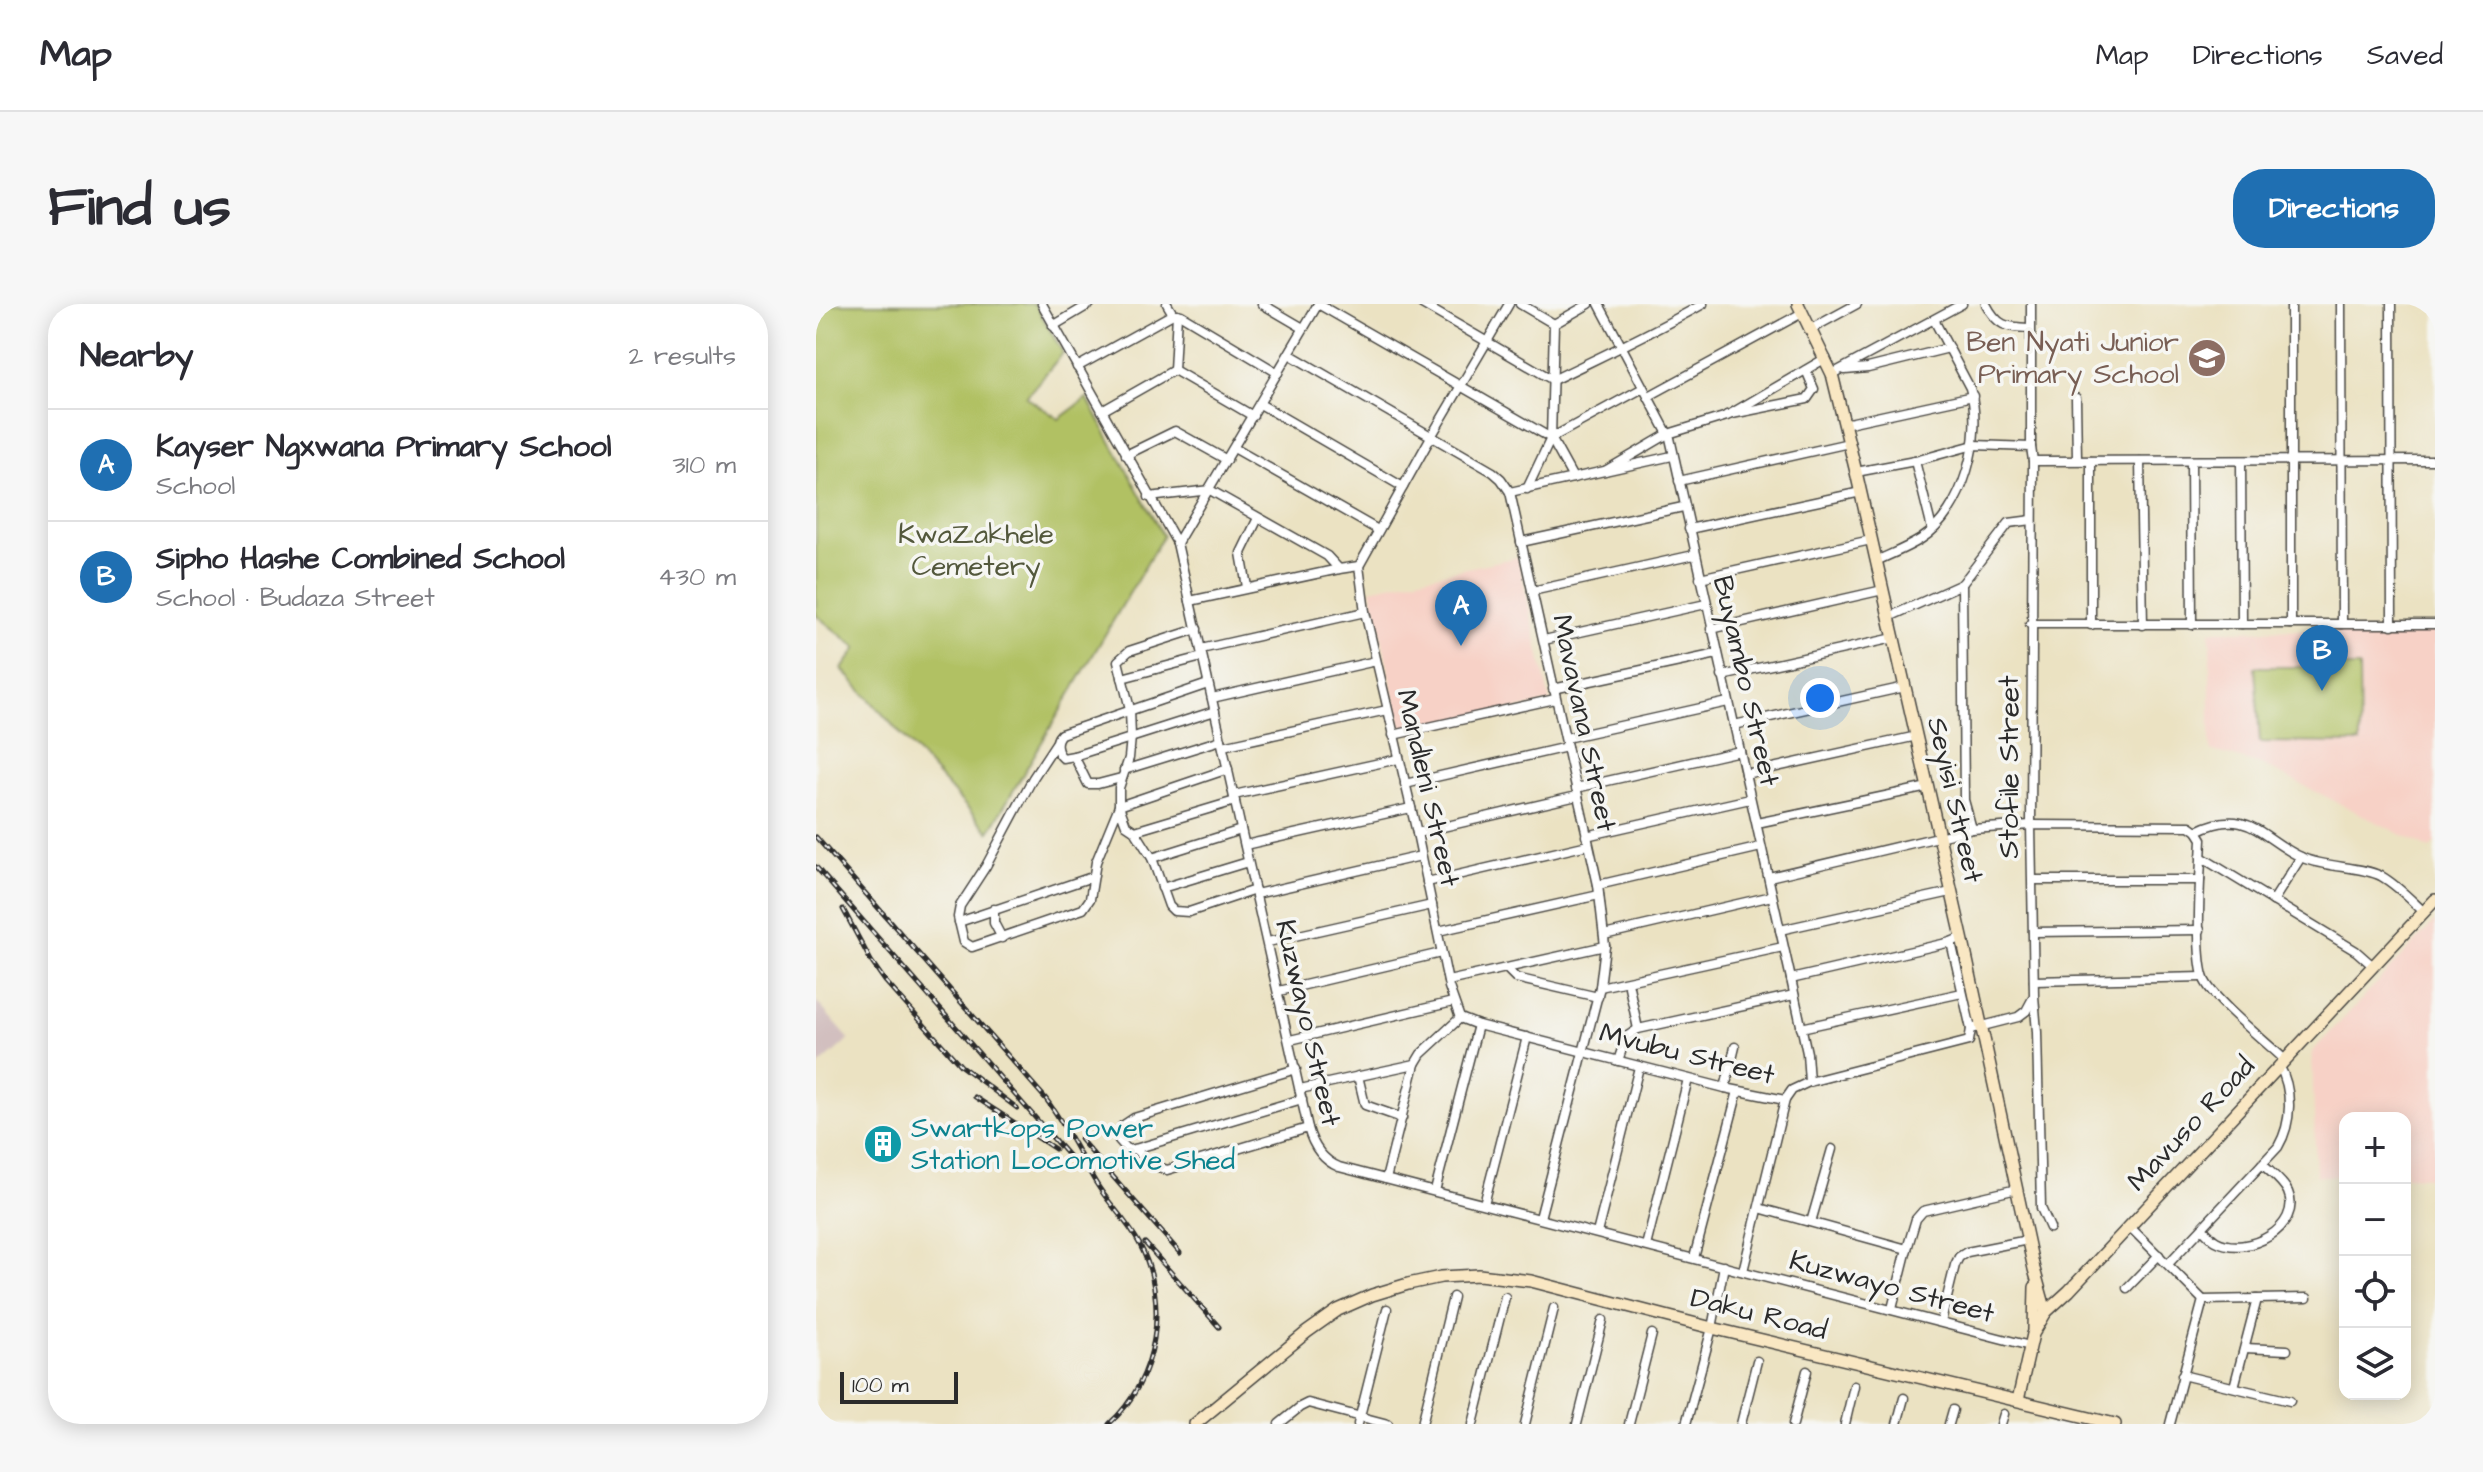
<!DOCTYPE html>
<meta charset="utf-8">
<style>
body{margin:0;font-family:"Architects Daughter",sans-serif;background:#f7f7f7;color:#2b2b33}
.controls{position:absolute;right:24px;bottom:24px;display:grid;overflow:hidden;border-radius:16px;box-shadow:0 4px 20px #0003}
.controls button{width:72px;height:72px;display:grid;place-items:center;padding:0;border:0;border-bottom:2px solid #e1e1e2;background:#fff;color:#2b2b33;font:40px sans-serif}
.scale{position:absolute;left:24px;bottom:20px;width:118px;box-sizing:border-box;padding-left:8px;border:4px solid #2b2b2b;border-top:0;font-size:22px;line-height:28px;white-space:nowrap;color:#2b2b2b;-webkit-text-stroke:6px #f6f6f2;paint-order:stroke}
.you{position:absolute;left:1004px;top:394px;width:28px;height:28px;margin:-20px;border:6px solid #fff;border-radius:50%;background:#1a73e8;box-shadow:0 0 0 12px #1a73e833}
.badge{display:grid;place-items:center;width:52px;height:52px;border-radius:50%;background:#1f6fb2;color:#fff;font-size:26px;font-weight:700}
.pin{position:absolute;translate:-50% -66px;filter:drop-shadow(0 2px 4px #0008)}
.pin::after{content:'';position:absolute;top:42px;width:28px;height:24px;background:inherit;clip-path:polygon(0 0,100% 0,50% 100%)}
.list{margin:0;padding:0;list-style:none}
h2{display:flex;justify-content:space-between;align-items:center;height:104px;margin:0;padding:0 32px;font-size:34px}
h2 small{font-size:26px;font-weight:400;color:#7c7c81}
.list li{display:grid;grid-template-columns:52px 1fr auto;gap:24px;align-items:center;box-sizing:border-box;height:112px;padding:0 32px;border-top:2px solid #e1e1e2}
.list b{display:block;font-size:30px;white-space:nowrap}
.list p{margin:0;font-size:26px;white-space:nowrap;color:#7c7c81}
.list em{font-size:26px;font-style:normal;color:#7c7c81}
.icon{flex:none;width:44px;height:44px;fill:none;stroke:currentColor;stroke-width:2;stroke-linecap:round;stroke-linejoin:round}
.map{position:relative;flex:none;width:1619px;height:1120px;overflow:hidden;border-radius:32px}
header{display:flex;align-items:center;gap:48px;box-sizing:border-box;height:112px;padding:0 40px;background:#fff;border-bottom:2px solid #e1e1e2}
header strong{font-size:38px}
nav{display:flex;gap:44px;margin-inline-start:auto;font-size:28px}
.intro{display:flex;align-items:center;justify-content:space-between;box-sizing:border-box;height:192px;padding:0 48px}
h1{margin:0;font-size:56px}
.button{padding:20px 36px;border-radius:32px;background:#1f6fb2;color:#fff;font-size:28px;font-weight:700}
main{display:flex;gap:48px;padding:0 48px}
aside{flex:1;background:#fff;border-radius:32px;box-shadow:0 4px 20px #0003}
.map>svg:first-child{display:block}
</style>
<header>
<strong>Map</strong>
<nav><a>Map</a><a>Directions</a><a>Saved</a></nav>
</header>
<div class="intro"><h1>Find us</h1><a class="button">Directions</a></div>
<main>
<aside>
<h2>Nearby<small>2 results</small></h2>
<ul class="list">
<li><span class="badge">A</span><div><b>Kayser Ngxwana Primary School</b><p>School</p></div><em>310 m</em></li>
<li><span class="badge">B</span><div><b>Sipho Hashe Combined School</b><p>School · Budaza Street</p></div><em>430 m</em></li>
</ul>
</aside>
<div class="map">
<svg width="1619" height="1120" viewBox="0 0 1619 1120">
<rect width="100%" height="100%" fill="#f6f6f2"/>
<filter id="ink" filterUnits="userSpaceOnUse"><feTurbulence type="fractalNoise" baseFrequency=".0125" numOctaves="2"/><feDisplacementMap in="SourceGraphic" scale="16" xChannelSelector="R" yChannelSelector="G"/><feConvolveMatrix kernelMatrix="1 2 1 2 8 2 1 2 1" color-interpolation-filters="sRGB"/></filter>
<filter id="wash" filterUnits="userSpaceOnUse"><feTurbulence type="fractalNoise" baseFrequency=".006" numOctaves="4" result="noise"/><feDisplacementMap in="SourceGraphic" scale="32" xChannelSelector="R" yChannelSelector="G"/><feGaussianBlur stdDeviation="1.8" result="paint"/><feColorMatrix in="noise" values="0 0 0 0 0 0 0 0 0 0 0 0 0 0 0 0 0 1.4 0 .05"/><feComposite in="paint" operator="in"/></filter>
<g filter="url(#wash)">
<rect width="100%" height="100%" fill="#ebe2c2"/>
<g fill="#f7d1c6">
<polygon points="702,253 734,398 593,428 585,423 555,285"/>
<polygon points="1619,326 1619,539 1614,545 1449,462 1394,446 1394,327"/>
<polygon points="1619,617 1619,873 1589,872 1589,814 1529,814 1529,872 1500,872 1496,748"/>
</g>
<polygon fill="#d2bfbf" points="0,697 33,735 0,764"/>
<g fill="#b1c163" stroke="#6e7647" stroke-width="2">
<polygon points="0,0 219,0 247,49 210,93 243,115 271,94 347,232 173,528 26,365 41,344 0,311"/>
<polygon points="1439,363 1543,363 1544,439 1444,438"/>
</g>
</g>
<g filter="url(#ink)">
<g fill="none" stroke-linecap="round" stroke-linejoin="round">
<defs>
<g id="street">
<path d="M226 0 361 239 492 824C497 842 506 856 523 863L1214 1042"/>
<polyline points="351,0 357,10"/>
<polyline points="446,0 487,24"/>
<polyline points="502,0 735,134 827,84"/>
<path d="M606 0 737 76C788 51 838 28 887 0"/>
<polyline points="704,0 738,20"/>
<polyline points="783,0 854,134 975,675 991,749 993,778"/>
<path d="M1170 0C1182 23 1190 23 1214 24"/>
<polyline points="1215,0 1215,143 1217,157 1215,521 1218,692 1221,728 1225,904 1234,924"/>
<polyline points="1475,0 1475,320"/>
<polyline points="1525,0 1526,320"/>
<polyline points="1575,0 1576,321"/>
<polyline points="738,20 773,0"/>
<polyline points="237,22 274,0"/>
<polyline points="995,25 1041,0"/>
<polyline points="473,50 677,168 685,175 694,188 782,581 789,642 784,683 724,914"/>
<polyline points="261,63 357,10 365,11 462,69"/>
<polyline points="358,66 437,112"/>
<polyline points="358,66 361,10"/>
<polyline points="1029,66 1052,64 1133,44"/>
<polyline points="1016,70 1146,0"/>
<polyline points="833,92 986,9"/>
<polyline points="1260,94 1261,156"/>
<polyline points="444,100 587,183"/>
<polyline points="286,107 358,66"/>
<polyline points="911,111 991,95 998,85 990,66"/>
<polyline points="1028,120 1157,92"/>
<polyline points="735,134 757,174"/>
<polyline points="418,144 562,226"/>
<polyline points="310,151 359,127 411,156"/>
<polyline points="1099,157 1116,225"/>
<polyline points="1217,157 1619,156"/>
<polyline points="1275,157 1275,321"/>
<polyline points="1324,157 1327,321"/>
<polyline points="1375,157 1376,321"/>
<polyline points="1425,158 1426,320"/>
<polyline points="789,167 852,130 911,112 1010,54"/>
<polyline points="1040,168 1099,157 1158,141 1215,143"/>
<polyline points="863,177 1033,139"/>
<polyline points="711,185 735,134 738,20"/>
<polyline points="694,188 856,152"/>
<polyline points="333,193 394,186 511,252 523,265"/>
<polyline points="873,225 1045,188"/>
<polyline points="705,238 867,203"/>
<polyline points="361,239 502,0"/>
<path d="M1060 257C1075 250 1091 244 1105 235 1148 208 1168 131 1154 84L1118 16"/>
<polyline points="884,274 1055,236"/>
<polyline points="1146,280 1148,496 1156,525"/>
<polyline points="431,283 425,249 442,214"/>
<polyline points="716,287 878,251"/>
<polyline points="374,297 523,265 543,262"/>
<polyline points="1073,313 1146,280 1193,219 1216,216"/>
<polyline points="1214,320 1619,320"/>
<polyline points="381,325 313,347 302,357 314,405 315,433 313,454 303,484 303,502 310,521 319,527 336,554 353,602 358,607 373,608 439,586"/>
<polyline points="895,325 1067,286"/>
<polyline points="728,336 890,300"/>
<polyline points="385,345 549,308"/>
<polyline points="906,372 1078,334"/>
<polyline points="306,374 386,353"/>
<path d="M392 380 245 430C238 437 240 448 247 454L258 452 399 407"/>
<polyline points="737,385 901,350"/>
<polyline points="396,394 560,357"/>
<polyline points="918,421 1089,383"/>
<polyline points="577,431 739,395"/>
<polyline points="750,434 912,398"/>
<polyline points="240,439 217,474 170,562 144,602 142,613 148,638 156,643 267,605 274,595 280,558 303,502 412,465"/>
<polyline points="407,442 571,406"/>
<polyline points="258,452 272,480 282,480 305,474"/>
<polyline points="308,466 405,436"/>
<polyline points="929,470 1101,432"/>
<polyline points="589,480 751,443"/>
<polyline points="760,484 924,447"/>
<polyline points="418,491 582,455"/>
<polyline points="941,519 1112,483"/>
<polyline points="319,527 419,497"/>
<path d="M1381 527C1433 501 1446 536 1487 554 1511 564 1545 562 1565 572 1581 581 1595 596 1608 608"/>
<polyline points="601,529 761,492"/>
<polyline points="770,532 934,495"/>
<polyline points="429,541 595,504"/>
<polyline points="1385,553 1540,647 1557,662"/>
<polyline points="336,554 425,526"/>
<path d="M953 573 1156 525 1215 521 1374 522 1381 527 1386 535C1385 563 1378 655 1389 677 1400 698 1449 737 1468 755"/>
<polyline points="1217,576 1384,576"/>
<polyline points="611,578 772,541"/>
<polyline points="782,581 945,543"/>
<polyline points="346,584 432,558"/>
<polyline points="440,590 605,552"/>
<polyline points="1457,597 1485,553"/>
<polyline points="178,605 178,619 186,634"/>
<polyline points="143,618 276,573"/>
<polyline points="964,626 1135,588"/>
<polyline points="622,627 783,591"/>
<polyline points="1217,628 1384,626"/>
<polyline points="788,631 956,592"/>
<polyline points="452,638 616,601"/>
<polyline points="1135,638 1155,725"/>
<polyline points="690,664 700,674 782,693"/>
<polyline points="975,675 1135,638 1146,633"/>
<polyline points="632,677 789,642"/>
<polyline points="1218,677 1387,673"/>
<polyline points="812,678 822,725 978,691"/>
<polyline points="784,683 967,643"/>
<polyline points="463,687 625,649"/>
<polyline points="644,714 633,683 601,529 549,308 543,262 616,131 693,0"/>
<polyline points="644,714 662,721 909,784 969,796 976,786 993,778 1153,737 1155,725 1202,713 1210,707 1217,694"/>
<polyline points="985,724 1146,689"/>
<polyline points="474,736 637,698"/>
<polyline points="802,757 810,733 822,725"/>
<polyline points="480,765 318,814 306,822 303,836 312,846 319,845 486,795"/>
<polyline points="542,772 549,801 586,814"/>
<polyline points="909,784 919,743"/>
<polyline points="484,785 599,760 605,750 644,714"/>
<polyline points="319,845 334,860 351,866 492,824"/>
<polyline points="570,875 599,760"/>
<polyline points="619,887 662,721"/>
<polyline points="668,900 711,733"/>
<polyline points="943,904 1091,945 1076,1005"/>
<polyline points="995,918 1016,845"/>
<polyline points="1313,922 1387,996"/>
<path d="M1386 924C1390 928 1395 934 1400 937 1431 954 1487 923 1472 888 1467 877 1454 868 1446 860"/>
<polyline points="781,929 823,763"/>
<polyline points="830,942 872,775"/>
<polyline points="1091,945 1100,915 1107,907 1201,885"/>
<polyline points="878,954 922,787"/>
<path d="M1352 960 1462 843C1476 819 1477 786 1463 761"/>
<polyline points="927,967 969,796"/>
<polyline points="1311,984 1343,951"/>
<polyline points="1125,1018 1139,961 1143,953 1151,948 1212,936"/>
<polyline points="1429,1044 1471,1046"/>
<polyline points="1366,1071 1474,1097"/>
<polyline points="1418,1083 1441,995"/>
<polyline points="463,1120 484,1103 492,1099 572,1120"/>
<polyline points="542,1120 571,1005"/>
<polyline points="606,1120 637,993"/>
<polyline points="657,1120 689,993"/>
<polyline points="709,1120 738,1004"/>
<polyline points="761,1120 787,1016"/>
<polyline points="813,1120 836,1030"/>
<polyline points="870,1120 896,1024 908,962"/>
<polyline points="925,1120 941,1057"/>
<polyline points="977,1120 991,1067"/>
<polyline points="1029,1120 1038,1082"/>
<polyline points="1081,1120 1088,1094"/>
<polyline points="1133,1120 1137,1106"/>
<polyline points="1185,1120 1188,1110"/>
<polyline points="1354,1120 1387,996 1491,994"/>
</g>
<g id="secondary">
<polyline points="982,0 1016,70 1040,168 1146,633 1218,965 1230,1008"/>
<polyline points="1218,1026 1219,983"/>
<polyline points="1202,1096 1217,1030 1230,1008 1253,987 1619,596"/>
<polyline points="379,1120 491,1028 522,1006 556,991 592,980 625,973 663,971 715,977 896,1024 1299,1120"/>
</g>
</defs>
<use href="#street" stroke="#484642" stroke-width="11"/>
<use href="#secondary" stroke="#484642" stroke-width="14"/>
<use href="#street" stroke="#fff" stroke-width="8"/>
<use href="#secondary" stroke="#f9e7c3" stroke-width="11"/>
<defs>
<g id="rail">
<path d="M0 533 230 795C250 822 263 851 280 879 293 900 311 917 323 939 354 997 342 1076 293 1120"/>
<polyline points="0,563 264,865"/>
<polyline points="27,605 55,657 69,677 145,762 201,804"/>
<polyline points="159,793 239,845"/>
<polyline points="264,835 364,949"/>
<polyline points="329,939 403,1023"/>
</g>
</defs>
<use href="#rail" stroke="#2b2b2b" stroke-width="5"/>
<use href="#rail" stroke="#f6f6f2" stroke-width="2" stroke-dasharray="6" stroke-linecap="butt"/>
</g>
</g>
<defs>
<symbol id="school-disc" viewBox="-11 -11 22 22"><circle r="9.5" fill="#8d6e63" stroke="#f6f6f2"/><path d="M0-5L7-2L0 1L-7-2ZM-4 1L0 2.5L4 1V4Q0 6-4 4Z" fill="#fff"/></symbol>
<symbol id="building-disc" viewBox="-11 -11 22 22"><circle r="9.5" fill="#0f9aa8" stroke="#f6f6f2"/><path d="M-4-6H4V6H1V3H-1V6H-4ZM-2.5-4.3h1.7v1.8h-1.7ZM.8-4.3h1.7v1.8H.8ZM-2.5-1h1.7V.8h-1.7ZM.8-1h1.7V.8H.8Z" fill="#fff"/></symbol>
</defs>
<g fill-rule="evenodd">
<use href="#school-disc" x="1369" y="32" width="44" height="44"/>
<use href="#building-disc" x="45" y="818" width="44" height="44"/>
</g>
<g text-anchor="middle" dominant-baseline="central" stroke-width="7" stroke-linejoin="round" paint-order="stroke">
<g font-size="28" fill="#785e54" stroke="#f6f6f2" text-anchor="end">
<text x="1363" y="38">Ben Nyati Junior<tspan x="1363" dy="32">Primary School</tspan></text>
</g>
<g font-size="28" fill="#53583c" stroke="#f6f6f2">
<text x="160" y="230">KwaZakhele<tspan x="160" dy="32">Cemetery</tspan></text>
</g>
<g font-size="28" fill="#2b2b2b" stroke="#f6f6f2">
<text transform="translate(930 377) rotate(77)">Buyambo Street</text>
<text transform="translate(768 419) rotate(78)">Mavavana Street</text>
<text transform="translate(1193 463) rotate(-90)">Stofile Street</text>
<text transform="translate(612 484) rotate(77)">Mandleni Street</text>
<text transform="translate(1139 496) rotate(77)">Seyisi Street</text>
<text transform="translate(492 719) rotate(77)">Kuzwayo Street</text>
<text transform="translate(871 750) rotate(14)">Mvubu Street</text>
<text transform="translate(1375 820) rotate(-47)">Mavuso Road</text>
<text transform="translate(1076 983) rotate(15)">Kuzwayo Street</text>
<text transform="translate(943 1010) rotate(14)">Daku Road</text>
</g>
<g font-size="28" fill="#0d838f" stroke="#f6f6f2" text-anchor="start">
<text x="95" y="824">Swartkops Power<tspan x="95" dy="32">Station Locomotive Shed</tspan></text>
</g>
</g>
</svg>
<div class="controls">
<button>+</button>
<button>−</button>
<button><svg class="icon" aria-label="locate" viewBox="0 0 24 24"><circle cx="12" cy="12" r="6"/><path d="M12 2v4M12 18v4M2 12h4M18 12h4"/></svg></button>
<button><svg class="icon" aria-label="layers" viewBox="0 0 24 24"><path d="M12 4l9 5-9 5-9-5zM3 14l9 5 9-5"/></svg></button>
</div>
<div class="scale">100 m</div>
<div class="you"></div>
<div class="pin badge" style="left:645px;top:342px">A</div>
<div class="pin badge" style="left:1506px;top:387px">B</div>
</div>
</main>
